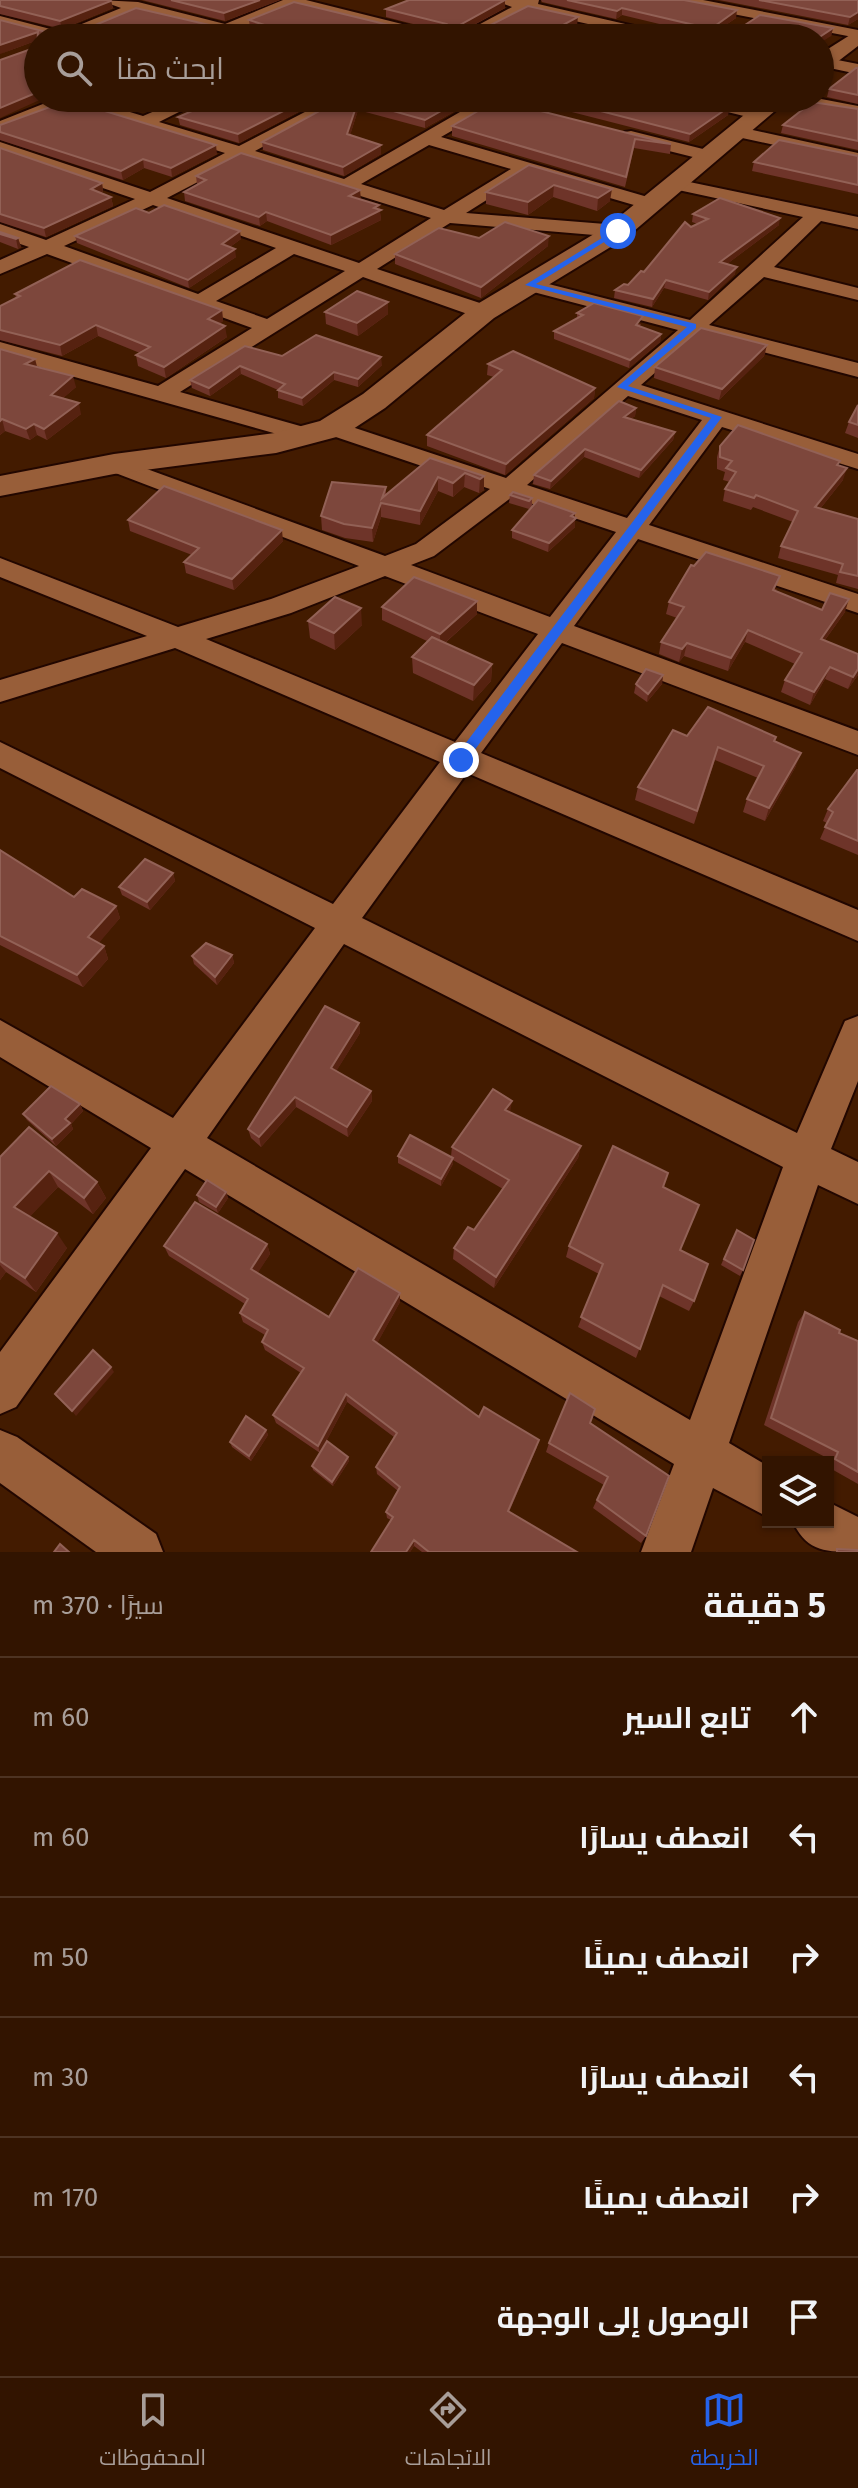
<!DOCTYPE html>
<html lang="ar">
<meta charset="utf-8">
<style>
body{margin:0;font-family:"Fira Sans",Cairo,sans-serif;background:#3d210f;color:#f1f3f6;direction:rtl}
.controls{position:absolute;right:24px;bottom:24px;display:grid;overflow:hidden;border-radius:0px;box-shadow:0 2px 6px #0004}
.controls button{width:72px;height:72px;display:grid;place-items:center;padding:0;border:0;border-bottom:2px solid #4d3322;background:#321400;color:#f1f3f6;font:40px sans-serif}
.stop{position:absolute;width:24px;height:24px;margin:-18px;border:6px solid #2563eb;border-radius:50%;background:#fff}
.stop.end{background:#2563eb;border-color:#fff;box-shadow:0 2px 8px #0008}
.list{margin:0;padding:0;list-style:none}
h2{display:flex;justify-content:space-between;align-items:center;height:104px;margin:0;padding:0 32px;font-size:34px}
h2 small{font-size:26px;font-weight:400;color:#a89e99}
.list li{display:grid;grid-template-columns:52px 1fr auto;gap:24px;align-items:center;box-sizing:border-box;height:120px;padding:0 32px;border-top:2px solid #4d3322}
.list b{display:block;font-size:30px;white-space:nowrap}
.list em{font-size:26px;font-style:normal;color:#a89e99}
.icon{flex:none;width:44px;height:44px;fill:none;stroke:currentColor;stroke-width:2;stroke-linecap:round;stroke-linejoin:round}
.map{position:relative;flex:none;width:858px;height:1552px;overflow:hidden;direction:ltr}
.search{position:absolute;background:#321400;box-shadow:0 2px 6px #0004;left:24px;right:24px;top:24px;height:88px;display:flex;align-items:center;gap:20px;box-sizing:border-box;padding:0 28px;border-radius:44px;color:#a89e99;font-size:30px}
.sheet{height:824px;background:#321400}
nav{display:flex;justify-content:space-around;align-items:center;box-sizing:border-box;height:112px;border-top:2px solid #4d3322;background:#321400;font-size:22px;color:#a89e99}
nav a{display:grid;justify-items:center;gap:4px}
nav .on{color:#2563eb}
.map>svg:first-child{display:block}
</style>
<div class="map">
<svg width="858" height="1552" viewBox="0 0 858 1552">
<rect width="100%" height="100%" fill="#431b00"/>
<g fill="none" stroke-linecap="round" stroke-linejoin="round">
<defs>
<g id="street">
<polygon points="99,0 138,2 225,24 283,0 306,0 446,35 448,38 423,38 294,6 241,28 271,38 246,38 137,12 76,38 52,38 0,24 0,16 62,32 121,8"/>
<polygon points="493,0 539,0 538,4 669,34 676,38 649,38 527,10 473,38 454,38 512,7"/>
<polygon points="674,0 703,0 858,30 858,38 681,4"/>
<polygon points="822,57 858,64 858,74 820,66"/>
<path d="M58 98H84L143 116 185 98H207L159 122 239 146 332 98H352L255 151 344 179 479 101 477 98H505L541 107 543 111 535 116 495 106 441 137 658 200 660 204 651 210 528 174 466 213 618 225 628 231 618 237 450 223 377 269 492 307 495 312 492 317H476L363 277 180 392 318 431 321 436 318 441 309 443 0 356V342L158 386 252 328 47 254 0 274V260L29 247 0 237V224L46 240 135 199 0 153V142L150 192 225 153 71 105 0 132V121ZM429 145 511 169 444 210 361 184ZM242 159 431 218 359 263 167 198ZM153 205 276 248 198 294 64 246ZM294 254 345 271 267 319 216 301Z"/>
<polygon points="681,98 710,98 766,111 768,115 760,120 683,101"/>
<polygon points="783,98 816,98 858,106 858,116 791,103"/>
<polygon points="739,127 858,153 858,163 733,136 730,132 733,128"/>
<polygon points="631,131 715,152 718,156 709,161 625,140 622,136 625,132"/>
<path d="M675 179 858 217V229L821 221 774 267 858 288V300L764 277 709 325 858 363V377L698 335 641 385 858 454V469L722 427 649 525 858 594V613L638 539 574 626 858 731V755L562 643 481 753 858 910V941L467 773 362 918 797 1133 845 1021 858 1016V1081L831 1149 858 1162V1204L818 1185 729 1443 768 1466V1517L713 1488 691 1552H641L674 1464 185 1169 16 1407 0 1414V1352L151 1148 0 1057V1020L173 1118 315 928 0 768V742L333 904 440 762 175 648 0 702V680L147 636 0 577V558L178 627 271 599 359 566 105 469 102 464 105 459 114 457 385 556 416 544 490 489 324 433 320 428 324 423H340L506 478 678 330 522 289 519 285 522 281 529 279 690 320 803 217 669 188 666 184 669 180ZM628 396 702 420 627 518 527 485ZM512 497 616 532 550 617 411 565 434 556ZM385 576 538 634 455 742 206 639 291 613ZM344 944 783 1167 690 1420 207 1138Z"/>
<polygon points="0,1430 17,1437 156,1534 163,1552 96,1552 0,1483"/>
<path d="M828 1502 858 1517V1552C826 1552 807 1552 793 1522H828Z"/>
</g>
<g id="secondary">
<polygon points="858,30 858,46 828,69 820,70 820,54"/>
<polygon points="765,98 790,98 627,237 494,318 385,408 344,435 276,453 114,474 0,496 0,476 114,454 275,433 320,421 363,394 474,306 609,225"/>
</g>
</defs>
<use href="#street" stroke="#220700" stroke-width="4"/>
<use href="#secondary" stroke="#220700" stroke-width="4"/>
<use href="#street" fill="#985e39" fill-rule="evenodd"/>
<use href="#secondary" fill="#985e39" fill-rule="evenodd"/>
</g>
<g fill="#6e3429">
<polygon points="0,0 111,1 113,8 62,29 0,14"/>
<polygon points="142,0 280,0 225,21"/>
<polygon points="541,0 684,0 736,18 714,33 833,28 831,36 820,38 700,38 701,34 622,15 616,19 542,2"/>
<polygon points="719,0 858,0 858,19 848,25"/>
<polygon points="505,8 459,33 577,25 553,38 38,38 38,98 38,40 0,54 50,33 266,33 250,28 249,20 422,33 448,33 386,17 386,9"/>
<polygon points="858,68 858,104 827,97 829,89"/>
<polygon points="325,98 239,143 180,125 178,117"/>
<polygon points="343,98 476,98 475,100 425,128 358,110 350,135 381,145 381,154 344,176 263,150 262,142"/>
<polygon points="517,98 693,98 729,107 728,115 689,142"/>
<polygon points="723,98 752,98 745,103"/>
<polygon points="497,100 671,144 670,154 634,148 625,187 452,136 452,126"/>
<polygon points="858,109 858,150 781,133 783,125"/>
<polygon points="0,125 217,154 172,177 144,168 123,180 0,140"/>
<polygon points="0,148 102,183 103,191 101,193 111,197 113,206 46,237 0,222"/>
<polygon points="858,156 858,194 752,171 754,162"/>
<polygon points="529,165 610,201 597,211 553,197 528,215 486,204 486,192"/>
<polygon points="196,176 361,199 379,205 381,220 331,245 267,221 260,226 185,201 184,192 197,184"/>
<polygon points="149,213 241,239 230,247 236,257 189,288 77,243 75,236"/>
<polygon points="693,214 779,225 727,264 735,274 708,300 664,288 652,307 614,298 615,290 628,285 691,227 698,224 692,222"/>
<polygon points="0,232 18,238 21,247 18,249 0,242"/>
<polygon points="479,238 548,246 481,298 395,264 395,254"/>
<polygon points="15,294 222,310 223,321 219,324 227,337 166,378 138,366 136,355 140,353 98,336 62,356 0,340 0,306 16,298"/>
<polygon points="388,302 388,314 358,336 326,324 325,312"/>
<polygon points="577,313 641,324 639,327 661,334 660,342 629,368 554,339 554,331 577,318"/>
<polygon points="767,345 764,356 719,400 654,378 655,367"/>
<polygon points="0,349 76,387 63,398 81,414 47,440 37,435 30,440 5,431 0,435"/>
<polygon points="282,356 382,365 358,387 334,380 303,406 278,398 278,390 241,374 210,396 192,388 190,380"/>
<polygon points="488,364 595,388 594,398 505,475 427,446 427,435 494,377 487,375"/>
<polygon points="858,405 858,438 845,433 849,422"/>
<polygon points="636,408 635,416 631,419 675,432 673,440 639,478 584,457 550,489 533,484 534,475"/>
<polygon points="720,446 840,461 838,465 843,480 820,509 858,519 858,589 836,583 838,575 778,558 781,546 793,522 753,507 751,510 723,501 725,489 730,482 723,480 725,472 717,469 717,457"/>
<polygon points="430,458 484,476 484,490 479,493 464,487 453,497 438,491 420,525 381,517 373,542 345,538 322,530 321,516 386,487 386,495"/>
<polygon points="510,495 532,498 532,507 529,509 509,503"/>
<polygon points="575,513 575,527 548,552 512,538 512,530"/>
<polygon points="128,520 283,541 234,590 186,573 184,562 192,555 130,531"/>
<polygon points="777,589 775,591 822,610 845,612 825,640 858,675 848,689 825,679 810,705 781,692 785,680 795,664 745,642 728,671 684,656 679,662 659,654 661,642 677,618 666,614 669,602"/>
<polygon points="477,601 477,614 445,643 492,664 491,681 473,701 413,673 412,657 427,641 382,620 382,607"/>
<polygon points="308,621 362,625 335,650 310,638"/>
<polygon points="663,675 662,684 647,702 634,693 636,684"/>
<polygon points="687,736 775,742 796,766 765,821 743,812 747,799 758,778 715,760 694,824 635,800 638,787"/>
<polygon points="858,770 858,855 820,839 827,823 823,821 828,809"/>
<polygon points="0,850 74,897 116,906 120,918 98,943 104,946 108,959 83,987 0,945"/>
<polygon points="173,873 175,881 150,910 122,895 119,887"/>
<polygon points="232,955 234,963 217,985 194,964 192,956"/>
<polygon points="359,1023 360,1033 336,1071 371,1091 372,1101 348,1137 296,1107 261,1147 251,1138 248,1129"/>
<polygon points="80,1104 83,1111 71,1124 73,1129 56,1146 27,1120 23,1114"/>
<polygon points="510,1113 581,1146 578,1158 494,1288 453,1259 454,1248 474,1230 503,1189 453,1160 453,1164 441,1186 398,1163 398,1156 451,1156 452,1147"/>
<polygon points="0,1157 97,1182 106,1198 93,1214 58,1187 30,1216 67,1248 36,1292 6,1272 0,1280"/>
<polygon points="663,1187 694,1301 689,1311 659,1296 636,1358 578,1327 599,1274 566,1257 569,1246"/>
<polygon points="226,1192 228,1198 218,1213 199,1202 197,1195"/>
<polygon points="733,1237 743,1270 740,1276 721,1265"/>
<polygon points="267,1244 270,1254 257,1273 329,1317 400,1302 377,1343 479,1417 537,1447 509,1512 577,1552 422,1552 414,1546 410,1552 371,1552 391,1520 387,1518 386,1512 398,1491 377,1474 376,1467 394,1437 347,1402 322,1449 348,1457 349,1461 333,1486 313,1470 312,1466 320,1453 276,1423 273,1415 301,1373 265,1350 262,1342 265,1335 243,1322 240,1313 245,1304 169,1256 164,1246"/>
<polygon points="805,1312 839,1333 858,1341 858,1484 828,1467 829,1459 764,1425 798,1322"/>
<polygon points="590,1423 646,1536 641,1543 593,1508 604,1485 546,1452 549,1443"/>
<polygon points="266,1430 268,1435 251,1461 232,1447 230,1442"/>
</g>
<g fill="#562210">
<polygon points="260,0 280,0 225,21 224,13"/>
<polygon points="505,0 505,8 451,37 451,30"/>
<polygon points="111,1 113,8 62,29 60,21"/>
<polygon points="622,8 622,15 616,19 617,11"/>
<polygon points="737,10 736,18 713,34 712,28"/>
<polygon points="858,12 858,19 848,25 850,17"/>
<polygon points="578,17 577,25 553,38 539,38"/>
<polygon points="833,28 831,36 820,43 820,38 818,38"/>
<polygon points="38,32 38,40 0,54 0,45"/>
<polygon points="38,92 38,98 44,98 0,118 0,108"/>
<polygon points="309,98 325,98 239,143 238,134"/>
<polygon points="464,98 476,98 475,100 425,128 425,120"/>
<polygon points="358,101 358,110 348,142 347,134"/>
<polygon points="729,107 728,115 689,142 690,134"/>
<polygon points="216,145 217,154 172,177 171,168"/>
<polygon points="381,145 381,154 344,176 343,167"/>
<polygon points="143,159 144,168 123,180 121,171"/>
<polygon points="102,183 103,191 93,198 91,189"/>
<polygon points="554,185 553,197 528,215 528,202"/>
<polygon points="612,189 610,201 597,211 598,198"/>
<polygon points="360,190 361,199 349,196"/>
<polygon points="111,197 113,206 46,237 44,228"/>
<polygon points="379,205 381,220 331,245 331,235"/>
<polygon points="266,212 267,221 260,226 259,217"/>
<polygon points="780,218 779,225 719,270 720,262"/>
<polygon points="240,231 241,239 223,252 222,244"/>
<polygon points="549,236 548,246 481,298 481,287"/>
<polygon points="18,238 21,247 18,249 16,239"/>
<polygon points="235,249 236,257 189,288 188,280"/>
<polygon points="737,267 735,274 708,300 709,292"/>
<polygon points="666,280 664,288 652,307 653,299"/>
<polygon points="388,302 388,314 358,336 357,323"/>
<polygon points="222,310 223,321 210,330 208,319"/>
<polygon points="96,325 98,336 62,356 60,345"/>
<polygon points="225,326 227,337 166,378 164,367"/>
<polygon points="661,334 660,342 629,368 630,360"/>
<polygon points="767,345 764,356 719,400 722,389"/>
<polygon points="381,357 382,365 358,387 358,379"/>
<polygon points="35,359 38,370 25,364"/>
<polygon points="240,366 241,374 210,396 209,388"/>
<polygon points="334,372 334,380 303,406 302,398"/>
<polygon points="73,376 76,387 54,406 51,395"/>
<polygon points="595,388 594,398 505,475 506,464"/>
<polygon points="79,403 81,414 47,440 44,429"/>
<polygon points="636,408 635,416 623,425 624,417"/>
<polygon points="2,419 5,431 0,435 0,421"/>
<polygon points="34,424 37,435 30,440 26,429"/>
<polygon points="675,432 673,440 639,478 641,470"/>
<polygon points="585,449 584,457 550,489 551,481"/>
<polygon points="847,468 843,480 812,519 815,507"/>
<polygon points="465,473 464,487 453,497 453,483"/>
<polygon points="484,476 484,490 479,493 480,479"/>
<polygon points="438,477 438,491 420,525 420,511"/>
<polygon points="381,503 381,517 373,542 372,528"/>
<polygon points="575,513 575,527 548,552 549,543"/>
<polygon points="282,530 283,541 234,590 232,579"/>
<polygon points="849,599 845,612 817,651 821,639"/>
<polygon points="477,601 477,614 440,647 440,634"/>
<polygon points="361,608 362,625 335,650 334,633"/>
<polygon points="748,630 745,642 728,671 731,658"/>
<polygon points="687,643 684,656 679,662 682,649"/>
<polygon points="492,664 491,681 473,701 474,685"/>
<polygon points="830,667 825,679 810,705 814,692"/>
<polygon points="858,669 858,675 848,689 853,677"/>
<polygon points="663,675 662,684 647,702 648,694"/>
<polygon points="801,753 796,766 765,821 769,808"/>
<polygon points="173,873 175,881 150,910 147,902"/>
<polygon points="116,906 120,918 93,950 88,937"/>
<polygon points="104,946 108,959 83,987 77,975"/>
<polygon points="232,955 234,963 217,985 215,977"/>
<polygon points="359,1023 360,1033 332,1078 331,1068"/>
<polygon points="371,1091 372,1101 348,1137 347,1127"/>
<polygon points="295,1097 296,1107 261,1147 259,1137"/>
<polygon points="512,1101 510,1113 505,1110"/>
<polygon points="80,1104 83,1111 71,1124 73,1129 56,1146 52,1139 65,1119"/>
<polygon points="581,1146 578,1158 494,1288 496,1277"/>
<polygon points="453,1158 453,1164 441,1186 441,1179"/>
<polygon points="49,1171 58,1187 25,1222 14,1207"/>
<polygon points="97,1182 106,1198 93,1214 84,1198"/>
<polygon points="226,1192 228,1198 218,1213 216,1207"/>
<polygon points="57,1233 67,1248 36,1292 25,1278"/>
<polygon points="267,1244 270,1254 254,1279 251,1269"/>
<polygon points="0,1265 6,1272 0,1280"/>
<polygon points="400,1293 400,1302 374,1349 373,1340"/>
<polygon points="111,1367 114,1372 76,1416 72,1411"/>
<polygon points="346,1394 347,1402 320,1453 318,1446"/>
<polygon points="266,1430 268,1435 251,1461 249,1456"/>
<polygon points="539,1440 537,1447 506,1517 508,1511"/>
<polygon points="348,1457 349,1461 333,1486 332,1482"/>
<polygon points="414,1540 414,1546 410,1552 406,1552"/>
</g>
<g fill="#7d473c" stroke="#926156" stroke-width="2">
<polygon points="0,0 110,0 111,1 60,21 0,6"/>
<polygon points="171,0 260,0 224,13"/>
<polygon points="409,0 505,0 451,30 454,33 475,33 528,6 578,17 539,38 38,38 38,92 0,108 0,60 37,47 38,32 0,45 0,20 50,33 76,33 136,8 244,33 270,33 273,31 271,27 249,20 294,2 422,33 448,33 451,31 447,24 386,9"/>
<polygon points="567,0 684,0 737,10 712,28 714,33 733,33 760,15 833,28 818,38 727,38 728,37 702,31 707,28 622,8 617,11"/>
<polygon points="759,0 858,0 858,12 850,17"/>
<polygon points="856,68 858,68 858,95 829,89"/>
<polygon points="222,98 309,98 238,134 178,117"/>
<polygon points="343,98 464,98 425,120 358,101 347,134 381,145 343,167 262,142"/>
<polygon points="550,98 693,98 729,107 690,134"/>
<polygon points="69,100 216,145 171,168 143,159 121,171 0,132 0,125"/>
<polygon points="497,100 671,144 635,139 626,177 452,126"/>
<polygon points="812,102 858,109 858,141 783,125"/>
<polygon points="779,140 858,156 858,185 754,162"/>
<polygon points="0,148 102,183 91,189 111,197 44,228 0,214"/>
<polygon points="241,153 360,190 349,196 379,205 374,208 381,210 331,235 266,212 259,217 184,192 206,180 196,176"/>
<polygon points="529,165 612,189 598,198 554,185 528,202 486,192"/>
<polygon points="720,198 780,218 720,262 737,267 709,292 666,280 653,299 615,290 624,284 628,285 641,271 644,272 685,222 691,227 708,219 693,214"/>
<polygon points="164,205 240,231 222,244 235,249 188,280 75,236 136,208 149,213"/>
<polygon points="505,222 549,236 481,287 395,254 439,228 479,238"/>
<polygon points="0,232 18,238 16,239 0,234"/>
<polygon points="80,260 222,310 208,319 225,326 164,367 136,355 150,347 96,325 60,345 0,330 0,306 20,296 15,294"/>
<polygon points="357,291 388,302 357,323 325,312"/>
<polygon points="594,303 643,316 636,325 661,334 630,360 554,331 583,315 577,313"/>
<polygon points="701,328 767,345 722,389 655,367"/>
<polygon points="316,335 381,357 358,379 334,372 302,398 278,390 285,384 240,366 209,388 190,380 245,346 282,356"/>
<polygon points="0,349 35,359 25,364 73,376 51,395 79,403 44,429 34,424 26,429 2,419 0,421"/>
<polygon points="513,351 595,388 506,464 427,435 502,370 488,364"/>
<polygon points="619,401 636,408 624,417 675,432 641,470 585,449 551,481 534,475"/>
<polygon points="858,405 858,425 849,422"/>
<polygon points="738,425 840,461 837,465 847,468 815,507 858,519 858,576 840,572 843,564 781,546 798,511 756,495 754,498 725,489 736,472 726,468 732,461 720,457 720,446"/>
<polygon points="430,458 484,476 480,479 465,473 453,483 438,477 420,511 381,503 372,528 344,524 321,516 332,482 386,487 382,498"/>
<polygon points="164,486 282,530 232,579 184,562 199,548 128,520"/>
<polygon points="513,492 532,498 529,501 510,495"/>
<polygon points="538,500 575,513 571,516 576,518 549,543 512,530"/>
<polygon points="706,552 780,576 773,590 822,610 830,593 849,599 821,639 858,654 858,669 853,677 830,667 814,692 785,680 802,653 748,630 731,658 687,643 682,649 661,642 684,607 669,602 691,565 694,566"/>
<polygon points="414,577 477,601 440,634 382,607"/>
<polygon points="335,597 361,608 334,633 308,621"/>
<polygon points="432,637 492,664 474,685 412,657"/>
<polygon points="646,669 663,675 648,694 636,684"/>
<polygon points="708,707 776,737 774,741 801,753 769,808 747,799 764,766 718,747 697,811 638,787 673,730 687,736"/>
<polygon points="857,770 858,770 858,841 825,827 833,812 828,809"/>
<polygon points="0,850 74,897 82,889 116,906 88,937 104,946 77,975 0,936"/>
<polygon points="145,859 173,873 147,902 119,887"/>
<polygon points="206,943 232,955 215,977 192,956"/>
<polygon points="325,1006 359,1023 331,1068 371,1091 347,1127 295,1097 259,1137 248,1129"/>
<polygon points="51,1086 80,1104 65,1119 70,1123 52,1139 23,1114"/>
<polygon points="493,1089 512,1101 505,1110 581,1146 496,1277 454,1248 468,1227 474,1230 509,1180 452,1147"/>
<polygon points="29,1127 97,1182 84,1198 49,1171 14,1207 57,1233 25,1278 0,1261 0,1157"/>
<polygon points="410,1135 453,1158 441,1179 398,1156"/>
<polygon points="613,1146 668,1173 663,1187 699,1205 680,1250 708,1264 694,1301 663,1285 640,1349 581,1317 603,1264 569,1246"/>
<polygon points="207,1180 226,1192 216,1207 197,1195"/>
<polygon points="195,1202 267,1244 251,1269 329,1317 358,1268 400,1293 373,1340 479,1417 484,1407 539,1440 508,1511 577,1552 429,1552 414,1540 406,1552 371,1552 393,1517 386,1512 400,1487 376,1467 397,1433 346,1394 318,1446 273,1415 304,1368 262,1342 268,1330 240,1313 248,1299 164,1246"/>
<polygon points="737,1230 754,1240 743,1270 724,1259"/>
<polygon points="805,1312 840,1330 839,1333 858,1341 858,1472 835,1459 838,1452 771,1418"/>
<polygon points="93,1350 111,1367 72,1411 55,1394"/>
<polygon points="570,1393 595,1409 590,1423 669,1476 646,1536 597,1500 608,1477 549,1443"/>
<polygon points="246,1416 266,1430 249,1456 230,1442"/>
<polygon points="327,1441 348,1457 332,1482 312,1466"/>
<polygon points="60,1544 69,1552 54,1552"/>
<polygon points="837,1549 858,1550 858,1552 837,1552"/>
</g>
<polygon fill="#2563eb" points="615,230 622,231 536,284 696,324 696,328 628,386 722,417 465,763 456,763 456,756 711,418 617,387 687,327 525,285"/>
</svg>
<div class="controls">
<button><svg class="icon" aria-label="layers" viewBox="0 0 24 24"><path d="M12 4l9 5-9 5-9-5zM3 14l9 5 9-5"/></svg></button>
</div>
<div class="stop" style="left:618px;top:231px"></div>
<div class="stop end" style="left:461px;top:760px"></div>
<div class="search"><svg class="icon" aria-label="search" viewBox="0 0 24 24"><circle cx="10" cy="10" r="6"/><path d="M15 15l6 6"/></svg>ابحث هنا</div>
</div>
<section class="sheet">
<h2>5 دقيقة<small>سيرًا · 370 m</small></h2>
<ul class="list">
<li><svg class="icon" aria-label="ahead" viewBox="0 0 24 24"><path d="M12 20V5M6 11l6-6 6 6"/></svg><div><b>تابع السير</b></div><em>60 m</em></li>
<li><svg class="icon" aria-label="left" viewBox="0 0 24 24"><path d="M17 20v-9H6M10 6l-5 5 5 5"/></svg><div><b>انعطف يسارًا</b></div><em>60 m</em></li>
<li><svg class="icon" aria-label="right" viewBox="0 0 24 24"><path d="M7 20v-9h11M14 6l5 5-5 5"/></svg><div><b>انعطف يمينًا</b></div><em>50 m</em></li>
<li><svg class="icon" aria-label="left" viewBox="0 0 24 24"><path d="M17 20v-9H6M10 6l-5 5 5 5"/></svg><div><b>انعطف يسارًا</b></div><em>30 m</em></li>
<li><svg class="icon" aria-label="right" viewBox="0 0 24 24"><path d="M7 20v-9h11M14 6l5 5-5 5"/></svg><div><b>انعطف يمينًا</b></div><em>170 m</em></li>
<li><svg class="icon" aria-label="arrive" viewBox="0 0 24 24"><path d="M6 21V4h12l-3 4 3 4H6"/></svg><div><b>الوصول إلى الوجهة</b></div></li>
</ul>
</section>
<nav>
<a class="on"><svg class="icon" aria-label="map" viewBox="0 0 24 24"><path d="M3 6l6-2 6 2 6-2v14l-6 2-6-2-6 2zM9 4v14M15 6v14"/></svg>الخريطة</a>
<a><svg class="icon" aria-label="directions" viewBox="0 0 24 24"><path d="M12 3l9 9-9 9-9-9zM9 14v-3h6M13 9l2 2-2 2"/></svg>الاتجاهات</a>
<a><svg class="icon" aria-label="saved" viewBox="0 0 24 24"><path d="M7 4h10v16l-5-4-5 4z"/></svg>المحفوظات</a>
</nav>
